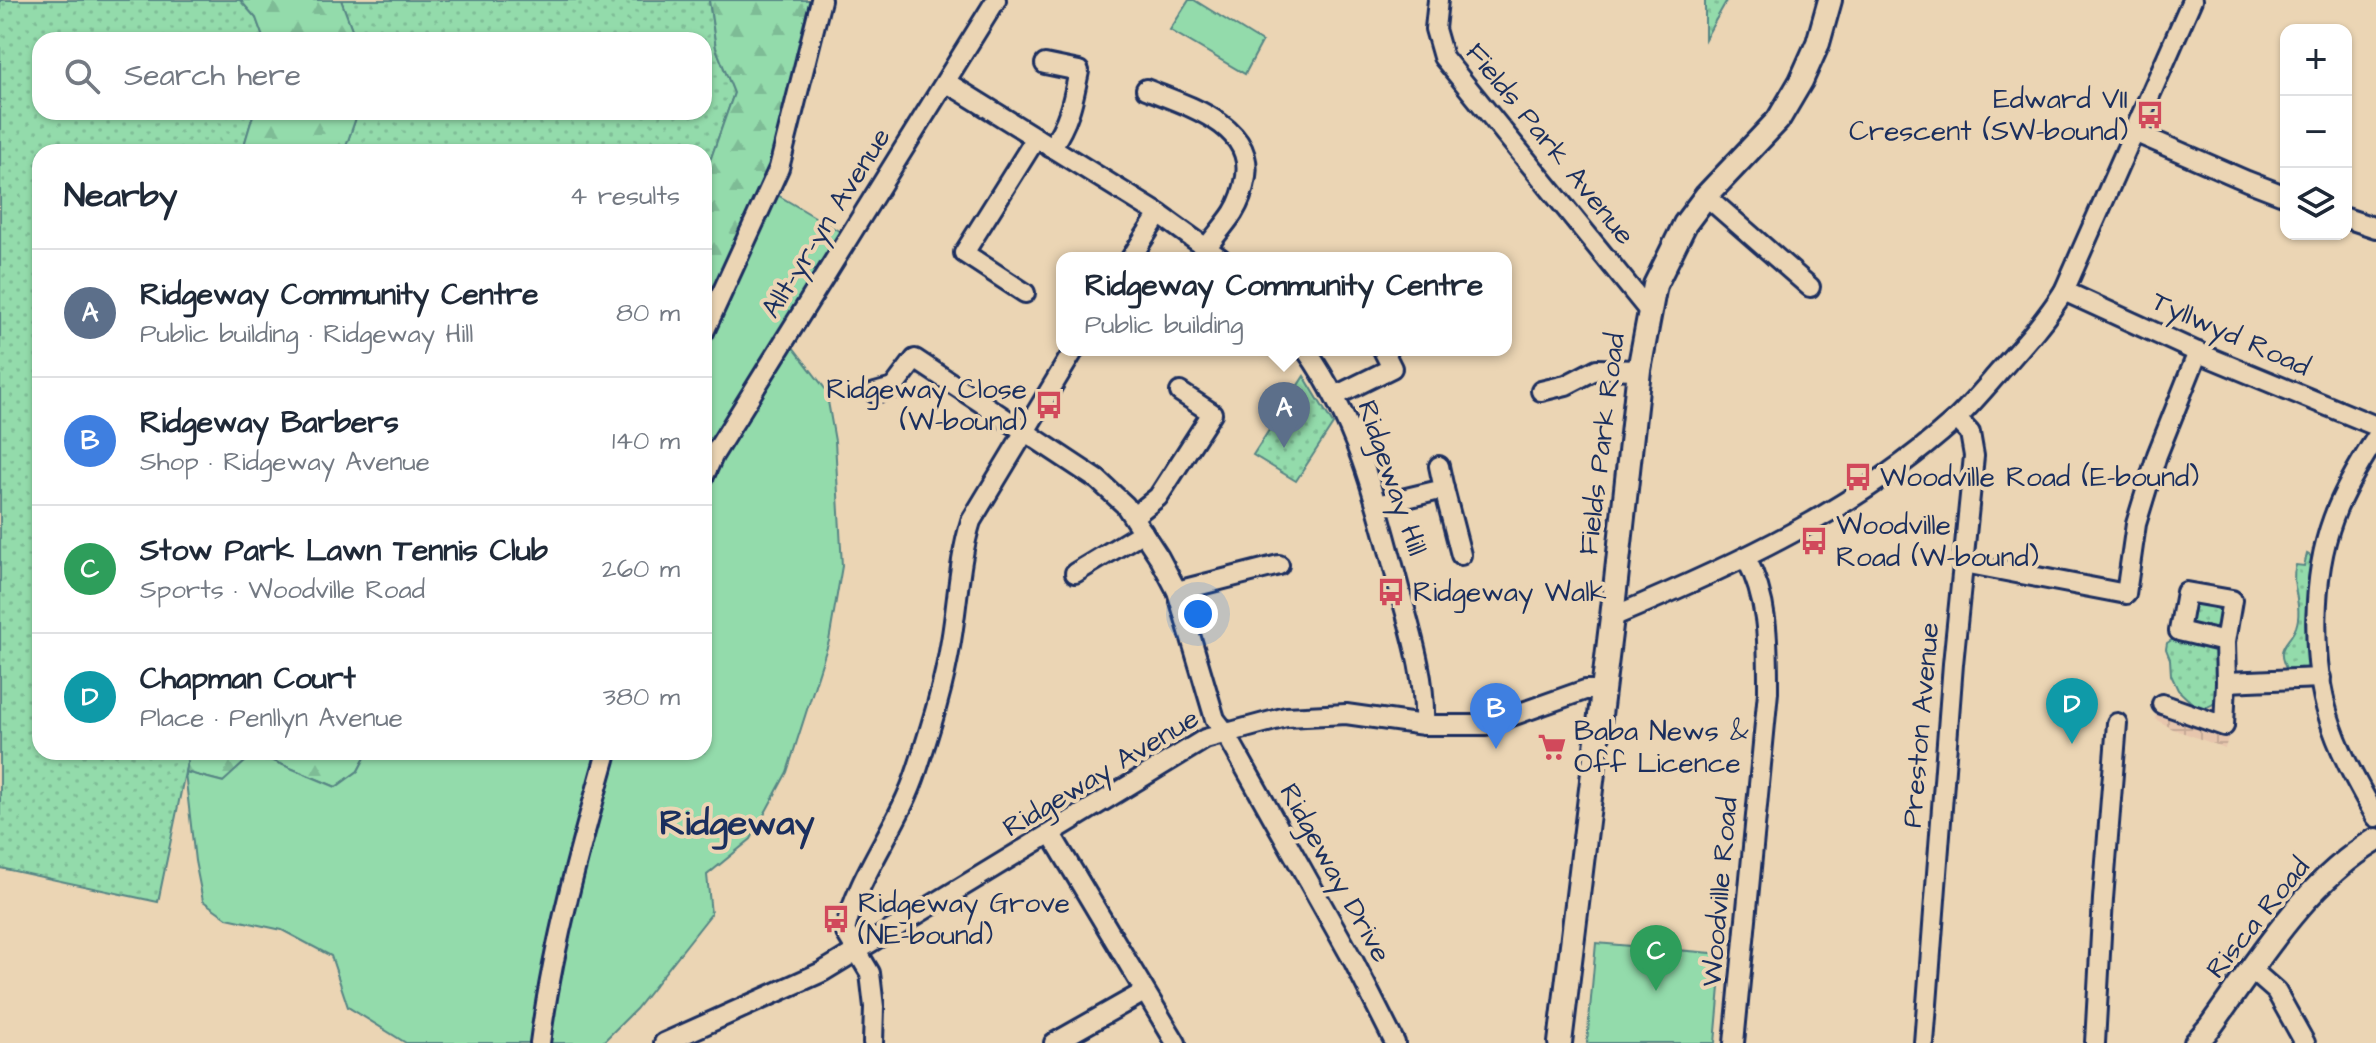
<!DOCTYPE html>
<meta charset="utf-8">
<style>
body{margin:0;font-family:"Architects Daughter",sans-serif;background:#f2f2f3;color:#1f2937}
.controls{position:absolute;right:24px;top:24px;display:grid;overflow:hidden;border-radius:16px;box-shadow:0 2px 6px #0004}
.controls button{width:72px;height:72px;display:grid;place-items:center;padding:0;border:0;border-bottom:2px solid #e0e1e3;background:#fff;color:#1f2937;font:40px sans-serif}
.you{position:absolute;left:1198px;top:614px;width:28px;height:28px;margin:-20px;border:6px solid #fff;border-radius:50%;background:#1a73e8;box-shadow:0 0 0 12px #1a73e833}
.badge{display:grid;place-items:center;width:52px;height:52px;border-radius:50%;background:#db2777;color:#fff;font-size:26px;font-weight:700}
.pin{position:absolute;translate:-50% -66px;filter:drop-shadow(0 2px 4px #0008)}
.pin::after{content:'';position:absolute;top:42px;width:28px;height:24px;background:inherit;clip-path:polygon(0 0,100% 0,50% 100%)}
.popup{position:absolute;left:1056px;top:252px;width:456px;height:104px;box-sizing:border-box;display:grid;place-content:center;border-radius:16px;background:#fff;filter:drop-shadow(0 2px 6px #0005);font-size:26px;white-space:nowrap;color:#747a83}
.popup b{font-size:30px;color:#1f2937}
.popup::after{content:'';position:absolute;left:50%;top:100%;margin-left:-16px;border:16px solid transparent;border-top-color:#fff}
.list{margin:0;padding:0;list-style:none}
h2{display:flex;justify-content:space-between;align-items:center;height:104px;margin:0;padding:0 32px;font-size:34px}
h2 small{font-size:26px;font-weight:400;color:#747a83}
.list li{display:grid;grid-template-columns:52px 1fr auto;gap:24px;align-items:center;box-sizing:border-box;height:128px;padding:0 32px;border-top:2px solid #e0e1e3}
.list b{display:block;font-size:30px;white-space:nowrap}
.list p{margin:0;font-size:26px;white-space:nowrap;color:#747a83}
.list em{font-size:26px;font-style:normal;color:#747a83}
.icon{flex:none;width:44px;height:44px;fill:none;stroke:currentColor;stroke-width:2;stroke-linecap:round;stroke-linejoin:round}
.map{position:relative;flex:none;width:2376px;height:1043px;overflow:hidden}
.search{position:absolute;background:#fff;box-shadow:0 2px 6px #0004;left:32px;top:32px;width:680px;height:88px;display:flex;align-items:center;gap:20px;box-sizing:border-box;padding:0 28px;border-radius:24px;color:#747a83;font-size:30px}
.panel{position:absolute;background:#fff;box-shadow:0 2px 6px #0004;left:32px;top:144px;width:680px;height:616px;border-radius:24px}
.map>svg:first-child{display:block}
</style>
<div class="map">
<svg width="2376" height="1043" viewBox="0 0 2376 1043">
<defs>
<pattern id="industrial-grid" width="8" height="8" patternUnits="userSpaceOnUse" patternTransform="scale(2)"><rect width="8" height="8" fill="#e7c6ad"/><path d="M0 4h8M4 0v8" fill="none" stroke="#c6aa97"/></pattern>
<pattern id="grass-dots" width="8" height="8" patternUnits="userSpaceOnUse" patternTransform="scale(2)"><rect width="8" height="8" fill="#93dbab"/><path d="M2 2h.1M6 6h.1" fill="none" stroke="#7ebc96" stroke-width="1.8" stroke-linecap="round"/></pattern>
<pattern id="forest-firs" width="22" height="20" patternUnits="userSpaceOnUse" patternTransform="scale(2)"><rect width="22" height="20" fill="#93dbab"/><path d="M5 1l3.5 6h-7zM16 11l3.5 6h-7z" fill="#7ebc96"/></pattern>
</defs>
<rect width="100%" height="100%" fill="#ebd5b4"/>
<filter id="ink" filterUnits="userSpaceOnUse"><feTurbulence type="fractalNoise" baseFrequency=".0125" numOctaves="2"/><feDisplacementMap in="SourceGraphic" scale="16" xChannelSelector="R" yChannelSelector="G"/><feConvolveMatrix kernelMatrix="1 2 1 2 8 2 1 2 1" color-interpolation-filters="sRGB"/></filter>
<g filter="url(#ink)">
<polygon fill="url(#industrial-grid)" points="2162,709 2229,735 2225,748 2173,729 2155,719 2157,710"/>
<g fill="url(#grass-dots)" stroke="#578584" stroke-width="2">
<polygon points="0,0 240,0 256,18 264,40 40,40 40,112 254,112 242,152 40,152 40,752 189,753 158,902 0,868"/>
<polygon points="341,0 709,0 716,48 734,93 711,158 704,166 704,152 344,152 358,112 704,112 704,40 356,40"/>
<polygon points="1705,0 1727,0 1705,39"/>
<polygon points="1304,376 1333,424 1296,481 1253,455"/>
<path d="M2307 554 2311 556 2305 622 2309 672H2288C2273 646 2289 645 2296 627 2304 605 2289 584 2296 565L2304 566Z"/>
<path d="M2191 603C2202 604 2214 604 2222 612L2219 633 2190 631 2187 608Z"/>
<path d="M2175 638 2216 648C2218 667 2231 715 2195 706L2178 690 2171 675 2170 659 2166 649 2167 643Z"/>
</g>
<g fill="url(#forest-firs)" stroke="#578584" stroke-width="2">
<polygon points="240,0 341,0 356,40 264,40 256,18"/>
<polygon points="709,0 821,0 779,168 704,332 704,166 711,158 734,93 716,48"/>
<polygon points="254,112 358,112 344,152 242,152"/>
<polygon points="185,752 368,752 358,771 336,787 271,760 246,761 224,782 185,772 189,753"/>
</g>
<g fill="#93dbab" stroke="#578584" stroke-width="2">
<polygon points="1189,0 1194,0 1262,42 1245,74 1170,30"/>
<polygon points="769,190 849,237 786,338 826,390 835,441 842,566 829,641 787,772 751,839 707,875 711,914 636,1009 602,1043 406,1043 348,1007 331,956 282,930 227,918 203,901 195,861 185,772 223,782 246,761 271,760 336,787 358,771 368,752 704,752 704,332"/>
<polygon points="1596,943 1723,954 1715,1043 1587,1043"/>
</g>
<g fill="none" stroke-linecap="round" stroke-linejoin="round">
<defs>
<g id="minor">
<polyline points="1438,0 1435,29 1443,57 1649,311"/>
<path d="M1045 64 1079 71C1073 101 1069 122 1051 148"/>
<polyline points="946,82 1159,214 1220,258"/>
<path d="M1146 89C1185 105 1254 124 1246 177 1244 189 1240 202 1233 213 1225 225 1215 236 1207 247"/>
<polyline points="2134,132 2247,181 2286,196"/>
<polyline points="1706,196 1810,287"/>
<polyline points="2346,218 2376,228"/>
<polyline points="1131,258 1159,214"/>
<polyline points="2064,291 2206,356 2376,426"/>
<polyline points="1025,293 964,253 1036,138"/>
<polyline points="704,332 779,168 821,0"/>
<path d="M1306 350C1357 422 1377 504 1399 588 1411 632 1426 679 1424 725"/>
<polyline points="1541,391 1566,385 1597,369 1639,370"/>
<polyline points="875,393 893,388 915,359 1098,480 1125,505 1159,557 1177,591 1215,719 1225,732 1354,962 1395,1043"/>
<polyline points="1335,396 1392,368 1383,350"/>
<path d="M2376 438C2360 463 2343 491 2333 519 2312 576 2311 660 2329 718 2339 752 2359 786 2376 817"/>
<polyline points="704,476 713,456 996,0"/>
<polyline points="1444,489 1461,555"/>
<polyline points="1377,505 1444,489 1439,466"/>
<polyline points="1134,516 1158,497 1212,413 1180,392"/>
<polyline points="1964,563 2126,594 2136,524 2157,455 2198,352"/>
<polyline points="1075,573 1143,532"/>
<polyline points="1177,591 1279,565"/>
<path d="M1612 617C1735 565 1854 511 1954 421 1970 406 1985 388 1999 372 2023 345 2045 321 2064 291L2192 0"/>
<polyline points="2225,642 2179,631 2186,592 2232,600 2225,642 2226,682 2321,678"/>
<polyline points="2162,704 2224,726 2226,682"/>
<polyline points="1051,834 1176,1043"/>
<polyline points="2252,970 2276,991 2305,1043"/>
<path d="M540 1043C553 944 580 848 607 752"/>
<polyline points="664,1043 822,972 1205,739 1286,717 1346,714 1424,725 1486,725 1585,690 1602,690"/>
<path d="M873 1043 874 1007 870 973 845 931C858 874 899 826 917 770 931 727 944 685 951 641 958 600 959 560 971 521L1074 350"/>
<polyline points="1054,1043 1144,992"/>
<path d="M1734 1043 1768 692C1768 645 1769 601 1746 558"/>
<polyline points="1924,1043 1953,664 1974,456 1970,433 1957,419"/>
<polyline points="2095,1043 2103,899 2117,723"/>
</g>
<g id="major">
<polyline points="1560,1043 1612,617 1639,370 1655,285 1685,224 1706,196 1778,120 1801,81 1818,43 1830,0"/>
<path d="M2196 1043 2210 1027C2258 961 2304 883 2376 840"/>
</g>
</defs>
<use href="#minor" stroke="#1b2f5e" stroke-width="24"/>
<use href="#major" stroke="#1b2f5e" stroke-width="28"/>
<use href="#minor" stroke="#ebd5b4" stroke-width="18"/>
<use href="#major" stroke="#ebd5b4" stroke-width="22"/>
</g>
</g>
<defs>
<symbol id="bus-bare" viewBox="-9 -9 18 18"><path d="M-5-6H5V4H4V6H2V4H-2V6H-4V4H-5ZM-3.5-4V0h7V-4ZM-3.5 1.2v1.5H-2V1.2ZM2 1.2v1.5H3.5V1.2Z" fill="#d1495b" stroke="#ebd5b4" stroke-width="2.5" paint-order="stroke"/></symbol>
<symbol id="supermarket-bare" viewBox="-9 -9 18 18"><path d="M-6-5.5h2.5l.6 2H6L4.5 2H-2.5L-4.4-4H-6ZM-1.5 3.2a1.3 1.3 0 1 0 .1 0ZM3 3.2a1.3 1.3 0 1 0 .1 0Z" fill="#d1495b" stroke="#ebd5b4" stroke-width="2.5" paint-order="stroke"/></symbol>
</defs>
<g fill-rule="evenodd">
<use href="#bus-bare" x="2130" y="95" width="40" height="40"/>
<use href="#bus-bare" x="1029" y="385" width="40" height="40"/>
<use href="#bus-bare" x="1838" y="457" width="40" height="40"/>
<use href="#bus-bare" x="1794" y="521" width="40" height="40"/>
<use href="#bus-bare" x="1371" y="572" width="40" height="40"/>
<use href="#supermarket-bare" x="1532" y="727" width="40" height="40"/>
<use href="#bus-bare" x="816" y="899" width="40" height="40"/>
</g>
<g text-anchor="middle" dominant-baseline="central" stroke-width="8" stroke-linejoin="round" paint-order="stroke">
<g font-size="28" fill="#1b2f5e" stroke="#ebd5b4" text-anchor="start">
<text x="2128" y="99" text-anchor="end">Edward VII<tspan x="2128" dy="32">Crescent (SW-bound)</tspan></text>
<text x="1027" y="389" text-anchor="end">Ridgeway Close<tspan x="1027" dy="32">(W-bound)</tspan></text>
<text x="1880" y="477">Woodville Road (E-bound)</text>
<text x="1836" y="525">Woodville<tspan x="1836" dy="32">Road (W-bound)</tspan></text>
<text x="1413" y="592">Ridgeway Walk</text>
<text x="1574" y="731">Baba News &amp;<tspan x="1574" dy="32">Off Licence</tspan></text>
<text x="858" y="903">Ridgeway Grove<tspan x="858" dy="32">(NE-bound)</tspan></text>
</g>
<g font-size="28" fill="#1b2f5e" stroke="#ebd5b4">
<text transform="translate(1550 144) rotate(51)">Fields Park Avenue</text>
<text transform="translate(826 223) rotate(-58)">Allt-yr-yn Avenue</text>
<text transform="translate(2231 334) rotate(24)">Tyllwyd Road</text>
<text transform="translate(1602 444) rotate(-83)">Fields Park Road</text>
<text transform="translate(1392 478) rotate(71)">Ridgeway Hill</text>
<text transform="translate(1921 725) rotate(-85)">Preston Avenue</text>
<text transform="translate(1101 773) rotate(-31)">Ridgeway Avenue</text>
<text transform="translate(1335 873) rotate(61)">Ridgeway Drive</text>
<text transform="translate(1720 892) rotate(-85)">Woodville Road</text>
<text transform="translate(2258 918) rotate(-51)">Risca Road</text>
</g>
<g font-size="36" font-weight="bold" fill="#1b2f5e" stroke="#ebd5b4">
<text x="737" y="823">Ridgeway</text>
</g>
</g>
</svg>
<div class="controls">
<button>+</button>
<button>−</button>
<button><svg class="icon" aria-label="layers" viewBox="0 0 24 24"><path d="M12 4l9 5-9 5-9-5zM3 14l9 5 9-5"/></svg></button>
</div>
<div class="you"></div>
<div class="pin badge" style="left:1284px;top:448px;background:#5c6f8a">A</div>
<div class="popup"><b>Ridgeway Community Centre</b>Public building</div>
<div class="pin badge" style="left:1496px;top:749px;background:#3f7fe0">B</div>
<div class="pin badge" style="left:1656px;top:991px;background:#2e9e5b">C</div>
<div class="pin badge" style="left:2072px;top:744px;background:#0f9aa8">D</div>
<div class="search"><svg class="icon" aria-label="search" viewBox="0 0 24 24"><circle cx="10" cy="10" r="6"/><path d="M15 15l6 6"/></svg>Search here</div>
<section class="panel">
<h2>Nearby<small>4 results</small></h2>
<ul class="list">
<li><span class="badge" style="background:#5c6f8a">A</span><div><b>Ridgeway Community Centre</b><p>Public building · Ridgeway Hill</p></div><em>80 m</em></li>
<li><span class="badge" style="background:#3f7fe0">B</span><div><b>Ridgeway Barbers</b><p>Shop · Ridgeway Avenue</p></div><em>140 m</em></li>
<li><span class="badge" style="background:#2e9e5b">C</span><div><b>Stow Park Lawn Tennis Club</b><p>Sports · Woodville Road</p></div><em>260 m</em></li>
<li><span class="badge" style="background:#0f9aa8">D</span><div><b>Chapman Court</b><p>Place · Penllyn Avenue</p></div><em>380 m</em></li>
</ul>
</section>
</div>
